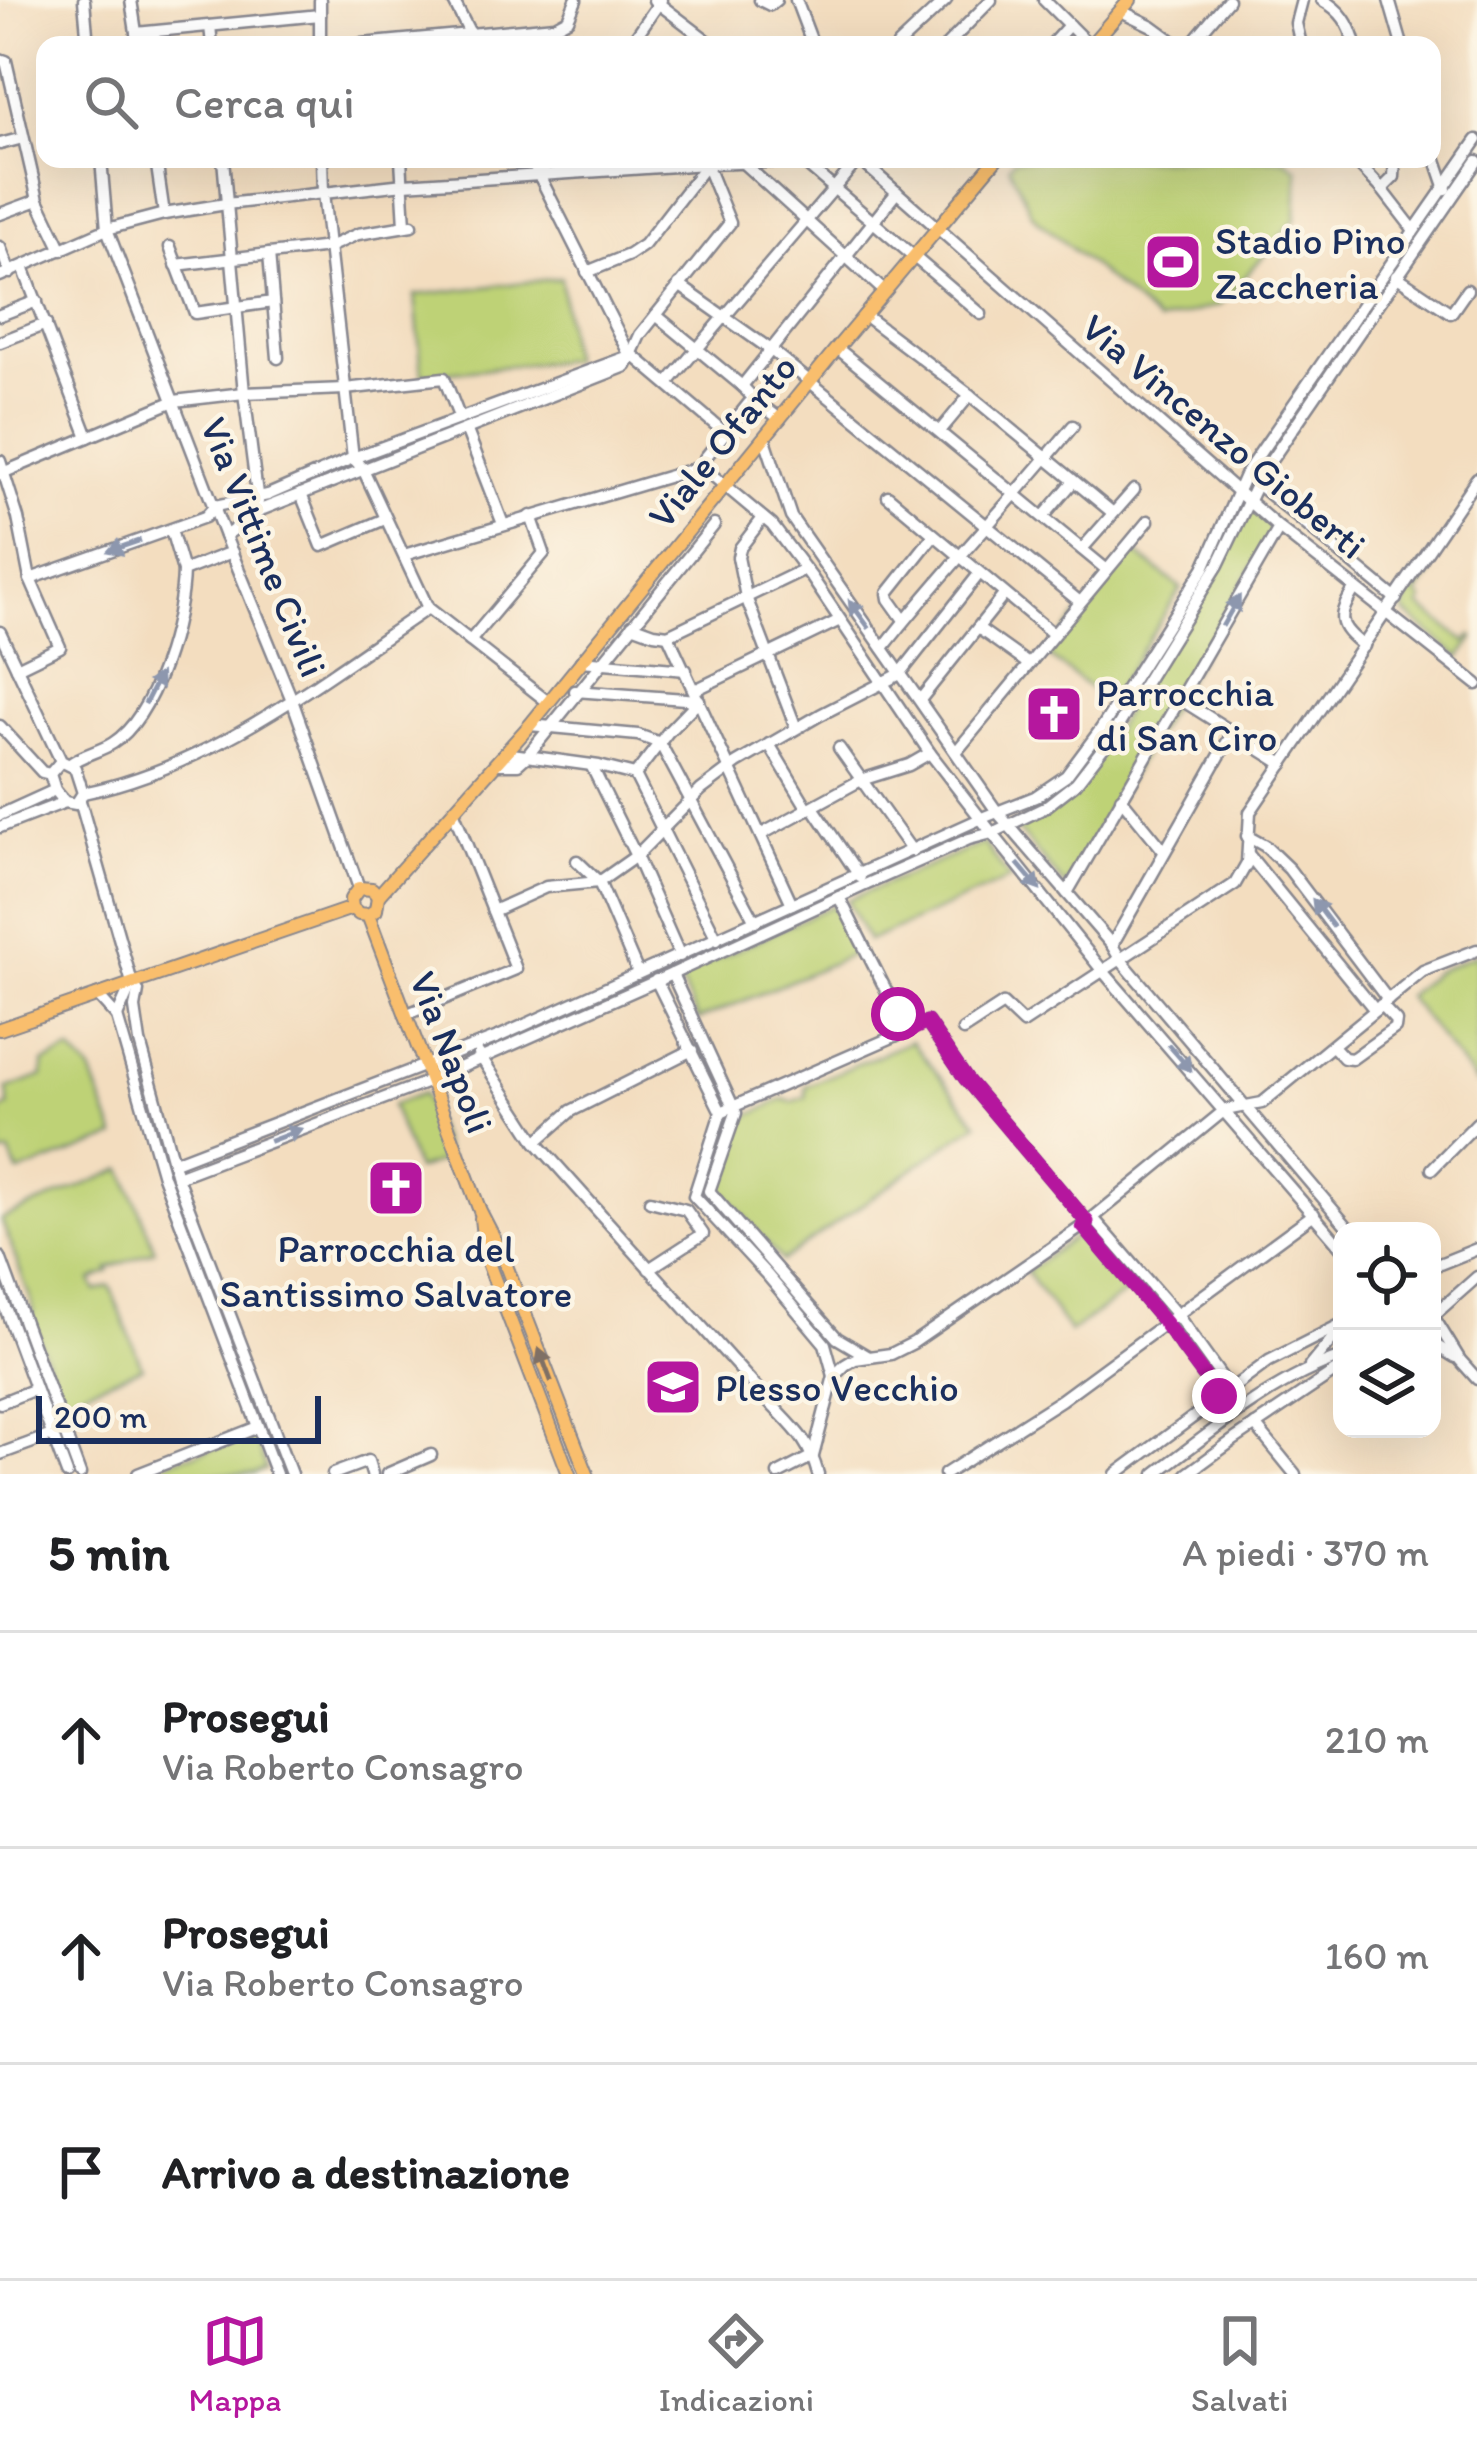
<!DOCTYPE html>
<html lang="it">
<meta charset="utf-8">
<style>
body{margin:0;font-family:Itim,sans-serif;background:#f6f6f6;color:#202124}
.controls{position:absolute;right:36px;bottom:36px;display:grid;overflow:hidden;border-radius:24px;box-shadow:0 12px 48px #0002}
.controls button{width:108px;height:108px;display:grid;place-items:center;padding:0;border:0;border-bottom:3px solid #e0e0e0;background:#fff;color:#202124;font:60px sans-serif}
.scale{position:absolute;left:36px;bottom:30px;width:285px;box-sizing:border-box;padding-left:12px;border:6px solid #1b2f5e;border-top:0;font-size:33px;line-height:42px;white-space:nowrap;color:#1b2f5e;-webkit-text-stroke:9px #fcf5e5;paint-order:stroke}
.stop{position:absolute;width:36px;height:36px;margin:-27px;border:9px solid #b5179e;border-radius:50%;background:#fff}
.stop.end{background:#b5179e;border-color:#fff;box-shadow:0 3px 12px #0008}
.list{margin:0;padding:0;list-style:none}
h2{display:flex;justify-content:space-between;align-items:center;height:156px;margin:0;padding:0 48px;font-size:51px}
h2 small{font-size:39px;font-weight:400;color:#757577}
.list li{display:grid;grid-template-columns:78px 1fr auto;gap:36px;align-items:center;box-sizing:border-box;height:216px;padding:0 48px;border-top:3px solid #e0e0e0}
.list b{display:block;font-size:45px;white-space:nowrap}
.list p{margin:0;font-size:39px;white-space:nowrap;color:#757577}
.list em{font-size:39px;font-style:normal;color:#757577}
.icon{flex:none;width:66px;height:66px;fill:none;stroke:currentColor;stroke-width:2;stroke-linecap:round;stroke-linejoin:round}
.map{position:relative;flex:none;width:1477px;height:1474px;overflow:hidden}
.search{position:absolute;background:#fff;box-shadow:0 12px 48px #0002;left:36px;right:36px;top:36px;height:132px;display:flex;align-items:center;gap:30px;box-sizing:border-box;padding:0 42px;border-radius:24px;color:#757577;font-size:45px}
.sheet{height:804px;background:#fff}
nav{display:flex;justify-content:space-around;align-items:center;box-sizing:border-box;height:168px;border-top:3px solid #e0e0e0;background:#fff;font-size:33px;color:#757577}
nav a{display:grid;justify-items:center;gap:6px}
nav .on{color:#b5179e}
.map>svg:first-child{display:block}
</style>
<div class="map">
<svg width="1477" height="1474" viewBox="0 0 1477 1474">
<rect width="100%" height="100%" fill="#fcf5e5"/>
<filter id="ink" filterUnits="userSpaceOnUse"><feTurbulence type="fractalNoise" baseFrequency=".00833" numOctaves="2"/><feDisplacementMap in="SourceGraphic" scale="24" xChannelSelector="R" yChannelSelector="G"/><feConvolveMatrix kernelMatrix="1 2 1 2 8 2 1 2 1" color-interpolation-filters="sRGB"/></filter>
<filter id="wash" filterUnits="userSpaceOnUse"><feTurbulence type="fractalNoise" baseFrequency=".004" numOctaves="4" result="noise"/><feDisplacementMap in="SourceGraphic" scale="48" xChannelSelector="R" yChannelSelector="G"/><feGaussianBlur stdDeviation="2.7" result="paint"/><feColorMatrix in="noise" values="0 0 0 0 0 0 0 0 0 0 0 0 0 0 0 0 0 1.4 0 .05"/><feComposite in="paint" operator="in"/></filter>
<g filter="url(#wash)">
<rect width="100%" height="100%" fill="#f3ddbf"/>
<g fill="#bed276" stroke="#6c806a" stroke-width="3">
<polygon points="1014,159 1285,159 1298,170 1296,219 1220,305 1158,322 1033,216 1009,166"/>
<polygon points="561,278 570,360 422,375 415,295"/>
<polygon points="1249,507 1275,528 1066,887 1016,828 1044,813 1080,786"/>
<polygon points="1132,550 1181,588 1108,703 1046,654"/>
<polygon points="1427,570 1432,573 1417,594 1423,600 1420,606 1466,642 1471,636 1474,638 1460,658 1404,612 1407,599"/>
<polygon points="984,843 1010,879 868,941 847,900"/>
<polygon points="833,905 854,954 698,1020 678,977"/>
<polygon points="1477,954 1477,1084 1407,996 1435,972"/>
<polygon points="911,1041 978,1123 782,1261 720,1188 741,1120 783,1099 792,1102 806,1097 806,1086"/>
<polygon points="71,1051 91,1072 116,1137 18,1173 10,1153 0,1155 0,1110 9,1106 7,1089 43,1076 43,1063"/>
<polygon points="423,1093 448,1159 416,1170 392,1105"/>
<polygon points="123,1169 155,1250 108,1269 109,1272 91,1280 96,1291 110,1286 142,1367 62,1399 29,1314 34,1312 32,1303 1,1219"/>
<polygon points="1082,1231 1128,1291 1070,1332 1026,1272"/>
<polygon points="255,1436 266,1469 254,1474 145,1474 173,1460"/>
</g>
</g>
<g filter="url(#ink)">
<g fill="none" stroke-linecap="round" stroke-linejoin="round">
<defs>
<g id="minor">
<polyline points="84,0 88,45"/>
<polyline points="131,0 138,45"/>
<polyline points="453,0 476,45"/>
<polyline points="654,0 713,45"/>
<polyline points="760,0 770,5 776,0"/>
<polyline points="796,0 813,45"/>
<polyline points="1044,0 1089,45"/>
<path d="M1322 0C1341 10 1350 24 1355 45"/>
<polyline points="1389,0 1402,45"/>
<polyline points="1121,11 1152,26 1178,45"/>
<polyline points="210,26 212,45"/>
<polyline points="136,33 320,15"/>
<polyline points="320,45 320,0"/>
<polyline points="351,45 555,26 568,19 576,0"/>
<polyline points="630,45 661,0"/>
<polyline points="898,45 946,0"/>
<polyline points="947,45 991,0"/>
<polyline points="1051,45 1069,25"/>
<polyline points="1190,45 1228,0"/>
<polyline points="1301,45 1296,23 1302,0"/>
<polyline points="0,59 6,61 38,200 62,250"/>
<polyline points="0,144 23,138"/>
<polyline points="1432,148 1446,189"/>
<polyline points="101,159 107,229 225,536 292,700 359,888"/>
<polyline points="156,159 164,214"/>
<polyline points="223,159 244,393 258,502"/>
<polyline points="322,159 323,193 353,458 363,469 428,608 548,702"/>
<polyline points="401,159 405,225"/>
<polyline points="531,159 627,350 724,432"/>
<polyline points="859,159 1279,528 1477,684"/>
<polyline points="1366,159 1362,168 1382,189 1394,177 1395,159"/>
<polyline points="802,161 981,314"/>
<polyline points="743,163 884,291"/>
<polyline points="538,176 550,159"/>
<polyline points="1382,189 1413,229"/>
<polyline points="0,214 38,200"/>
<polyline points="0,247 10,273"/>
<polyline points="170,247 195,313 273,302"/>
<polyline points="269,254 278,358"/>
<polyline points="176,265 329,247 358,234 412,225"/>
<polyline points="23,267 88,437"/>
<polyline points="587,272 629,255 644,245 706,165"/>
<polyline points="0,276 107,229 164,214 226,204 404,184 706,164 859,159"/>
<polyline points="1396,276 1451,313 1467,290"/>
<polyline points="679,285 771,350 1080,602"/>
<polyline points="0,315 37,301"/>
<polyline points="656,315 742,386 756,401"/>
<polyline points="864,315 970,395 1113,513"/>
<polyline points="0,342 46,324"/>
<polyline points="837,348 1107,570"/>
<polyline points="668,383 859,159"/>
<polyline points="742,386 897,192"/>
<polyline points="780,419 756,401 749,403 705,458 706,470 772,525 812,578 930,753 992,833 1102,970 1342,1248"/>
<polyline points="467,431 503,524"/>
<polyline points="940,431 970,395"/>
<polyline points="765,439 791,517 998,813 1112,945 1120,959 1351,1231"/>
<polyline points="0,461 18,518 30,579 60,647 17,668"/>
<polyline points="0,474 174,401 244,393 345,389 444,378 460,419"/>
<polyline points="1257,484 1396,599"/>
<polyline points="301,494 322,546 385,519"/>
<polyline points="888,496 1052,633"/>
<polyline points="1044,516 1073,482"/>
<polyline points="763,518 740,548 738,557 746,597 796,728"/>
<polyline points="171,530 183,571"/>
<polyline points="225,536 263,509 626,366 640,335 730,223 706,164"/>
<polyline points="1082,549 1134,490"/>
<polyline points="404,555 704,466"/>
<polyline points="30,579 205,517 215,506 268,495 353,458 632,355"/>
<path d="M1355 588C1337 617 1336 625 1364 646"/>
<polyline points="904,620 889,599 888,593 934,535"/>
<polyline points="632,625 654,633 668,635 805,569"/>
<polyline points="978,628 1027,663"/>
<polyline points="0,632 61,761 75,768 83,793 76,804 65,802 55,790 50,774 61,761"/>
<polyline points="668,635 792,904"/>
<polyline points="470,641 544,553 531,516"/>
<path d="M883 648C943 571 1011 502 1073 426"/>
<polyline points="581,661 686,670"/>
<polyline points="695,690 840,620"/>
<polyline points="575,691 699,700"/>
<polyline points="1180,699 1283,764"/>
<polyline points="920,700 1004,595"/>
<polyline points="530,725 638,735 660,743 755,921"/>
<polyline points="0,726 42,772 50,774"/>
<polyline points="769,744 808,809"/>
<polyline points="839,748 912,851"/>
<polyline points="956,752 1148,521"/>
<polyline points="504,753 599,766 635,775 717,939"/>
<path d="M70 764C83 754 99 752 113 743 156 715 182 620 183 571L232 552"/>
<polyline points="496,764 518,764 527,756 714,525"/>
<polyline points="591,765 636,856 680,956"/>
<polyline points="635,775 668,732 699,700"/>
<path d="M83 793C212 767 321 680 428 608"/>
<polyline points="1121,798 1164,851"/>
<polyline points="80,801 132,983 138,991 135,1008 140,1042 177,1177 291,1474"/>
<polyline points="813,807 860,877"/>
<polyline points="0,815 55,790"/>
<polyline points="0,827 65,802"/>
<polyline points="762,834 861,780 909,765 930,753"/>
<polyline points="1247,836 1265,846 1289,869 1388,1000"/>
<polyline points="1248,854 1375,1010"/>
<polyline points="577,861 599,882 638,973"/>
<polyline points="1067,893 1279,528"/>
<polyline points="839,897 898,1014 910,1030"/>
<polyline points="493,911 546,887 599,882 636,856 701,790 737,763 820,715 900,674 979,574"/>
<polyline points="1112,945 1233,732"/>
<polyline points="672,974 736,1113 709,1191 837,1338 869,1357"/>
<polyline points="656,980 721,1112 694,1196 768,1276 825,1344 834,1376"/>
<polyline points="97,995 117,1017 163,1176 276,1474"/>
<polyline points="405,1015 516,969 454,813"/>
<polyline points="117,1017 132,983"/>
<polyline points="963,1030 1003,1004 1023,1023 1235,884 1247,863 1250,812 1477,478"/>
<polyline points="1333,1046 1344,1058 1352,1059 1395,1028 1396,1021 1381,1005"/>
<path d="M479 1054 536 1142 773 1406C796 1430 809 1441 818 1474"/>
<polyline points="721,1112 927,1022 966,1079 1087,1222"/>
<polyline points="536,1142 571,1111 692,1050"/>
<polyline points="174,1162 498,1037 982,818 1035,797 1066,776 1101,729 1204,568 1246,473 1477,140"/>
<polyline points="1432,1169 1477,1123"/>
<polyline points="177,1177 430,1081 672,974 865,885 969,839 992,833 1044,808 1076,783 1110,739 1218,565 1261,475 1477,161"/>
<polyline points="1093,1218 1177,1315 1230,1389"/>
<polyline points="1083,1226 1164,1322 1219,1396"/>
<polyline points="0,1257 80,1474"/>
<polyline points="1432,1267 1477,1249"/>
<polyline points="649,1269 703,1234 686,1210 650,1201"/>
<polyline points="1432,1290 1436,1302 1433,1315"/>
<polyline points="0,1294 67,1474"/>
<polyline points="1433,1316 1460,1360 1477,1379"/>
<polyline points="1433,1316 1477,1277"/>
<polyline points="1432,1343 1455,1357"/>
<polyline points="1310,1366 1342,1327"/>
<polyline points="0,1403 35,1389"/>
<polyline points="1255,1425 1295,1474"/>
<polyline points="0,1454 52,1435"/>
<polyline points="138,1474 258,1427"/>
<polyline points="333,1474 368,1461 372,1474"/>
<polyline points="387,1474 431,1455"/>
<polyline points="778,1474 813,1456 834,1376 845,1365 855,1359 891,1354 913,1343 1083,1226 1225,1110 1262,1103 1423,971 1477,950"/>
<polyline points="945,1474 1061,1400 1314,1214"/>
<polyline points="1116,1474 1269,1361 1342,1324"/>
<path d="M1155 1474C1213 1431 1273 1380 1342 1357"/>
<polyline points="1187,1474 1235,1439 1342,1367"/>
</g>
<g id="major">
<polyline points="1091,45 1130,0"/>
<polyline points="352,908 359,914 368,915 480,1211 500,1250 587,1474"/>
<polyline points="352,908 351,899 359,888 372,889 378,896"/>
<polyline points="368,915 376,910 378,896 530,725 837,348 996,159"/>
<polyline points="0,1029 352,908"/>
<polyline points="481,1218 485,1255 569,1474"/>
</g>
</defs>
<use href="#minor" stroke="#87868e" stroke-width="15"/>
<use href="#major" stroke="#87868e" stroke-width="16"/>
<use href="#minor" stroke="#fff" stroke-width="10"/>
<use href="#major" stroke="#f9be6d" stroke-width="12"/>
</g>
<defs><path id="oneway-solid" d="M-6-.8H1V-3.2L6.5 0L1 3.2V.8H-6Z" transform="scale(3)"/></defs>
<g fill="#8d97ae">
<use href="#oneway-solid" transform="translate(124 546) rotate(161)"/>
<use href="#oneway-solid" transform="translate(1231 611) rotate(-60)"/>
<use href="#oneway-solid" transform="translate(859 614) rotate(-126)"/>
<use href="#oneway-solid" transform="translate(153 688) rotate(-63)"/>
<use href="#oneway-solid" transform="translate(1029 877) rotate(50)"/>
<use href="#oneway-solid" transform="translate(1323 913) rotate(-127)"/>
<use href="#oneway-solid" transform="translate(1180 1058) rotate(49)"/>
<use href="#oneway-solid" transform="translate(286 1135) rotate(-21)"/>
</g>
<use fill="#7f6f65" href="#oneway-solid" transform="translate(545 1365) rotate(-111)"/>
</g>
<g fill="none" stroke-linecap="round" stroke-linejoin="round" filter="url(#ink)">
<polyline stroke="#b5179e" stroke-width="15" points="898,1014 910,1030 927,1022 966,1079 1087,1222 1083,1226 1164,1322 1219,1396"/>
</g>
<defs>
<symbol id="stadium-square" viewBox="-11 -11 22 22"><rect x="-9" y="-9" width="18" height="18" rx="4" fill="#b5179e" stroke="#fcf5e5"/><path d="M0-5a6.5 5 0 1 0 0 10a6.5 5 0 1 0 0-10ZM-3.5-1.8h7v3.6h-7Z" fill="#fff"/></symbol>
<symbol id="church-square" viewBox="-11 -11 22 22"><rect x="-9" y="-9" width="18" height="18" rx="4" fill="#b5179e" stroke="#fcf5e5"/><path d="M-1.2-6h2.4v3.5h3.3v2.4h-3.3V6h-2.4V-.1h-3.3v-2.4h3.3Z" fill="#fff"/></symbol>
<symbol id="university-square" viewBox="-11 -11 22 22"><rect x="-9" y="-9" width="18" height="18" rx="4" fill="#b5179e" stroke="#fcf5e5"/><path d="M0-5L7-2L0 1L-7-2ZM-4 1L0 2.5L4 1V4Q0 6-4 4Z" fill="#fff"/></symbol>
</defs>
<g fill-rule="evenodd">
<use href="#stadium-square" x="1140" y="229" width="66" height="66"/>
<use href="#church-square" x="1021" y="681" width="66" height="66"/>
<use href="#church-square" x="363" y="1155" width="66" height="66"/>
<use href="#university-square" x="640" y="1354" width="66" height="66"/>
</g>
<g text-anchor="middle" dominant-baseline="central" stroke-width="9" stroke-linejoin="round" paint-order="stroke">
<g font-size="39" fill="#1b2f5e" stroke="#fcf5e5" text-anchor="start">
<text x="1215" y="240">Stadio Pino<tspan x="1215" dy="45">Zaccheria</tspan></text>
<text x="1096" y="692">Parrocchia<tspan x="1096" dy="45">di San Ciro</tspan></text>
<text x="396" y="1248" text-anchor="middle">Parrocchia del<tspan x="396" dy="45">Santissimo Salvatore</tspan></text>
<text x="715" y="1387">Plesso Vecchio</text>
</g>
<g font-size="39" fill="#1b2f5e" stroke="#fcf5e5">
<text transform="translate(1224 436) rotate(40)">Via Vincenzo Gioberti</text>
<text transform="translate(722 441) rotate(-51)">Viale Ofanto</text>
<text transform="translate(264 547) rotate(68)">Via Vittime Civili</text>
<text transform="translate(452 1052) rotate(69)">Via Napoli</text>
</g>
</g>
</svg>
<div class="controls">
<button><svg class="icon" aria-label="locate" viewBox="0 0 24 24"><circle cx="12" cy="12" r="6"/><path d="M12 2v4M12 18v4M2 12h4M18 12h4"/></svg></button>
<button><svg class="icon" aria-label="layers" viewBox="0 0 24 24"><path d="M12 4l9 5-9 5-9-5zM3 14l9 5 9-5"/></svg></button>
</div>
<div class="scale">200 m</div>
<div class="stop" style="left:898px;top:1014px"></div>
<div class="stop end" style="left:1219px;top:1396px"></div>
<div class="search"><svg class="icon" aria-label="search" viewBox="0 0 24 24"><circle cx="10" cy="10" r="6"/><path d="M15 15l6 6"/></svg>Cerca qui</div>
</div>
<section class="sheet">
<h2>5 min<small>A piedi · 370 m</small></h2>
<ul class="list">
<li><svg class="icon" aria-label="ahead" viewBox="0 0 24 24"><path d="M12 20V5M6 11l6-6 6 6"/></svg><div><b>Prosegui</b><p>Via Roberto Consagro</p></div><em>210 m</em></li>
<li><svg class="icon" aria-label="ahead" viewBox="0 0 24 24"><path d="M12 20V5M6 11l6-6 6 6"/></svg><div><b>Prosegui</b><p>Via Roberto Consagro</p></div><em>160 m</em></li>
<li><svg class="icon" aria-label="arrive" viewBox="0 0 24 24"><path d="M6 21V4h12l-3 4 3 4H6"/></svg><div><b>Arrivo a destinazione</b></div></li>
</ul>
</section>
<nav>
<a class="on"><svg class="icon" aria-label="map" viewBox="0 0 24 24"><path d="M3 6l6-2 6 2 6-2v14l-6 2-6-2-6 2zM9 4v14M15 6v14"/></svg>Mappa</a>
<a><svg class="icon" aria-label="directions" viewBox="0 0 24 24"><path d="M12 3l9 9-9 9-9-9zM9 14v-3h6M13 9l2 2-2 2"/></svg>Indicazioni</a>
<a><svg class="icon" aria-label="saved" viewBox="0 0 24 24"><path d="M7 4h10v16l-5-4-5 4z"/></svg>Salvati</a>
</nav>
